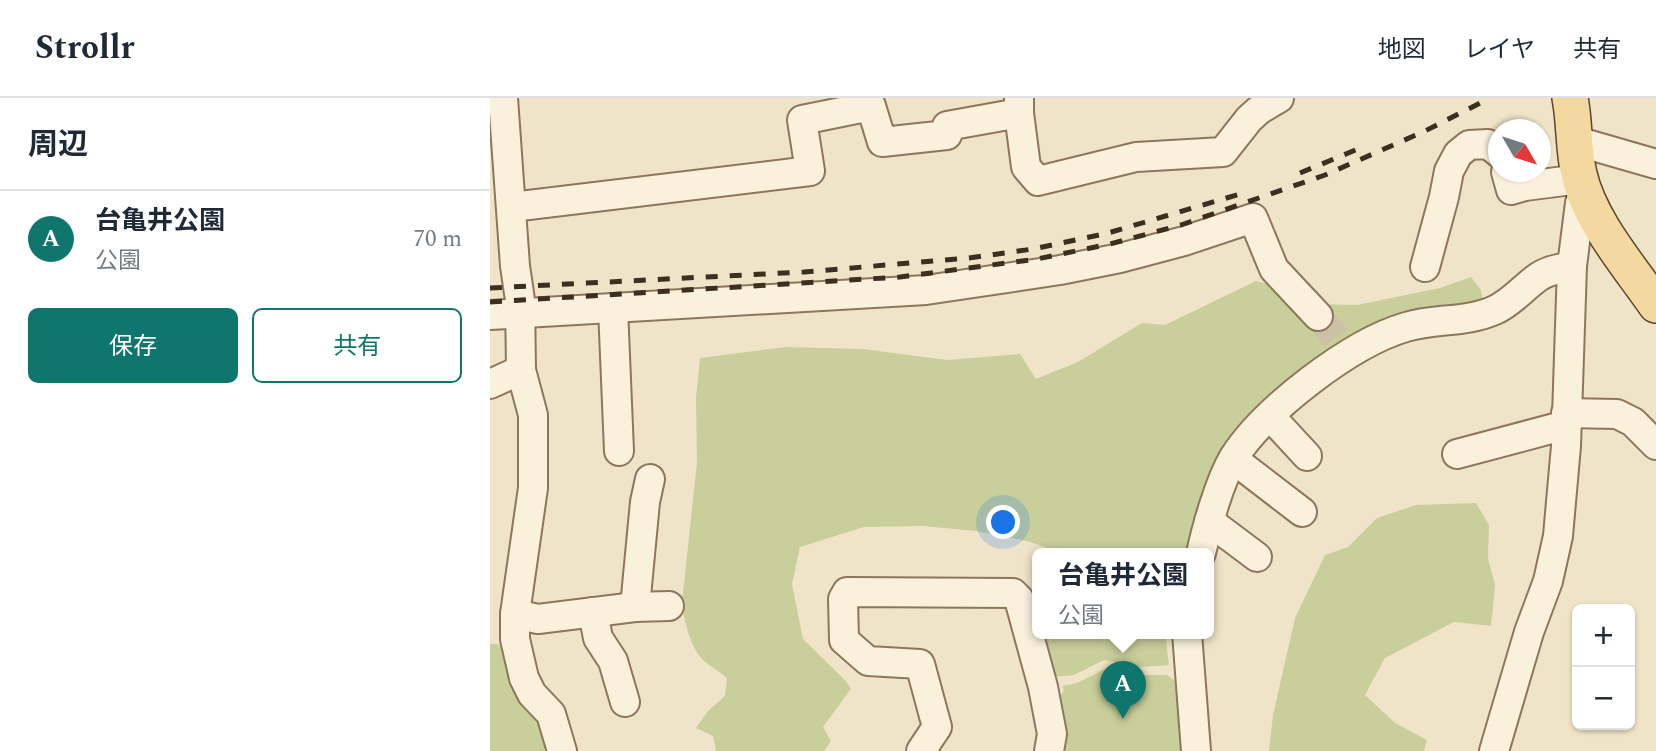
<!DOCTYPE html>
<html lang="ja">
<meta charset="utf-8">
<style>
body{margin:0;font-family:Spectral,"Noto Sans JP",serif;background:#f2f2f3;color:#1f2937}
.controls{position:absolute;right:21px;bottom:21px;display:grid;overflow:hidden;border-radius:10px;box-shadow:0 2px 5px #0004}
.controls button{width:63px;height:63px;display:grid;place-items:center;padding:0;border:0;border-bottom:2px solid #e0e1e3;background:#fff;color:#1f2937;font:35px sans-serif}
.compass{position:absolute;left:998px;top:21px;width:63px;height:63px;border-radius:50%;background:#fff;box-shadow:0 2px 5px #0004;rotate:129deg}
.you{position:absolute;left:514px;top:425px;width:24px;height:24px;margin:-18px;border:5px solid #fff;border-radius:50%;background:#1a73e8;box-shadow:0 0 0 10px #1a73e833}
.badge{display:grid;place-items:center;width:46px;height:46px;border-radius:50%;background:#0f766e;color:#fff;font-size:23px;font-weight:700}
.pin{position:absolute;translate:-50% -58px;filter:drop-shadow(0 2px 4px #0008)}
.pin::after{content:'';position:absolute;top:37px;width:24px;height:21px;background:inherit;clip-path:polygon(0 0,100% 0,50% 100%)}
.popup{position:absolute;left:542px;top:450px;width:182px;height:91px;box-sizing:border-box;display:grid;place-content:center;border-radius:10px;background:#fff;filter:drop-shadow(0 2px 5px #0005);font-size:23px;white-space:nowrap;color:#747a83}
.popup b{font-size:26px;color:#1f2937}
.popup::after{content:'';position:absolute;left:50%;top:100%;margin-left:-14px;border:14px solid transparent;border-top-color:#fff}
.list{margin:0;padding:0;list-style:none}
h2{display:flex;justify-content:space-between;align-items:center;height:91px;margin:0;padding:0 28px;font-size:30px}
h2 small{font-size:23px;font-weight:400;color:#747a83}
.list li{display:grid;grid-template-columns:46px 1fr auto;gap:21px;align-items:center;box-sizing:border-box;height:98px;padding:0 28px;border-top:2px solid #e0e1e3}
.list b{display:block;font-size:26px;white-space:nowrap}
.list p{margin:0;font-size:23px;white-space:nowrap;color:#747a83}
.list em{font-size:23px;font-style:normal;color:#747a83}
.actions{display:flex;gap:14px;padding:21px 28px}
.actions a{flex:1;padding:16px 0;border:2px solid #0f766e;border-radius:10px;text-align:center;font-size:24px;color:#0f766e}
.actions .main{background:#0f766e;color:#fff}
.map{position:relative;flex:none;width:1166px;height:653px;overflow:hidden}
header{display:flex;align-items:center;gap:42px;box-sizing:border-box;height:98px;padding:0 35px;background:#fff;border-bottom:2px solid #e0e1e3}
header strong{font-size:33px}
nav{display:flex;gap:38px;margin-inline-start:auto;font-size:24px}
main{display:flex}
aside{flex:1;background:#fff}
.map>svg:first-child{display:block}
</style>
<header>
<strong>Strollr</strong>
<nav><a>地図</a><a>レイヤ</a><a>共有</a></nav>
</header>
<main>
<aside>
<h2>周辺<small></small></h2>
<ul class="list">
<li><span class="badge">A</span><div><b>台亀井公園</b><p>公園</p></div><em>70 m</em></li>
</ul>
<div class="actions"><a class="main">保存</a><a>共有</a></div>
</aside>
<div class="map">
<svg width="1166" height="653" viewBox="0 0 1166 653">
<rect width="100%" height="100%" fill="#f0e4c8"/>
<g fill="#c9cf9b">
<path d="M981 179 991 192 993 207 795 295 701 455H572L537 443 486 433 433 428 374 429 310 449 302 486 313 541 356 583 361 591 333 629 341 643 334 653H226L223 638 206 630 218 613 235 598 237 580C230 574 221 569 214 563 201 552 193 520 192 504L207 364 206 300 210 260 295 249 373 251 457 262 530 256 546 281 588 264 652 225 675 227 766 183 786 188 827 206 867 207 950 190Z"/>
<polygon points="986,405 999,427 998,460 1005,487 1001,528 964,524 895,560 875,597 905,625 937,642 934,653 779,653 783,617 805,520 835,457 858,449 887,420 926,407"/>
<polygon points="549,535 675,535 679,567 651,569 614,562 584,577 563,579"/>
<polygon points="0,546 20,547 64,653 0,653"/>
<polygon points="615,571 652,577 677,577 695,590 696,653 571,653 566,606 574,592 572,588 587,585"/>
</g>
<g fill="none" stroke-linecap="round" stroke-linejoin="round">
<polyline stroke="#ccc0a6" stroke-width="28" stroke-dasharray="28 14" stroke-linecap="butt" points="828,218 859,256"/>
<defs>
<g id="minor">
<polyline points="13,0 25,168 30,202 31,272 43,317 43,390 25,516 25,541 34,580 42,596 61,616 72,653"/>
<polyline points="529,0 529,15 536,69 548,83 646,59 733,54 759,21 769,12 789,0"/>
<polyline points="1086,43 1166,66"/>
<polyline points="1016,74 1021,92 1035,88 1090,81"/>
<polyline points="22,109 320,73 312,22 381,8 392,44 457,37 457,28 529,15"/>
<polyline points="935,169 954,99 959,73 968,56 979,47 998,46 1009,55"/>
<polyline points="123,210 129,353"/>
<polyline points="0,217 436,192 570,172 630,160 694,143 763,120 784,171 828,218"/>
<polyline points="0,286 31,272"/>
<polyline points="1076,315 1127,316 1143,324 1166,347"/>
<polyline points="780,318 817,358"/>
<polyline points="967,356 1076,327"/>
<polyline points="743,361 812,414"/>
<polyline points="719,423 767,459"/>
<path d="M711 455C717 428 730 382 744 359 775 311 861 245 916 229 945 220 976 225 1005 212 1021 205 1033 190 1047 180 1057 172 1070 171 1082 168"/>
<polyline points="145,509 155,404 160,381"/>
<polyline points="103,514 108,540 123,563 135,604"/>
<polyline points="25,516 48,521 145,509 179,508"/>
<polyline points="697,535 706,653"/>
<polyline points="431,653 447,629 430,566 378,563 354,542 353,501 357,494 523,495 529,501 553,589 562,636 559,653"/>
<polyline points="1004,653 1039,534 1058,483 1068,438 1076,348 1082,168 1090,105 1094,94"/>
</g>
<path id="major" d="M1080 0C1085 25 1083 51 1089 76 1099 122 1139 168 1166 207"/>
</defs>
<use href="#minor" stroke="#8d765c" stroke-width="32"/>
<use href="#major" stroke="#5b4430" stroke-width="38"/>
<use href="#minor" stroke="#faf1dc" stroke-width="28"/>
<use href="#major" stroke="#f3d9a0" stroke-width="35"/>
<g stroke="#3d2e20" stroke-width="5" stroke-dasharray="12 12" stroke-linecap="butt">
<polyline points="810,75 868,51"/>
<polyline points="0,190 314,174 479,160 543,151 618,135 750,96"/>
<polyline points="0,204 410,179 547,161 620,146 691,127 835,77 935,33 1000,0"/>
</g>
</g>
</svg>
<div class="controls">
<button>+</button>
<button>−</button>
</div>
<svg class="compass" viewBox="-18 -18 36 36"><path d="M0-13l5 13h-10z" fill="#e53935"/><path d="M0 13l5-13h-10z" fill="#747a83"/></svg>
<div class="you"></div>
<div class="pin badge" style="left:633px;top:621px">A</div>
<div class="popup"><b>台亀井公園</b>公園</div>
</div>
</main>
